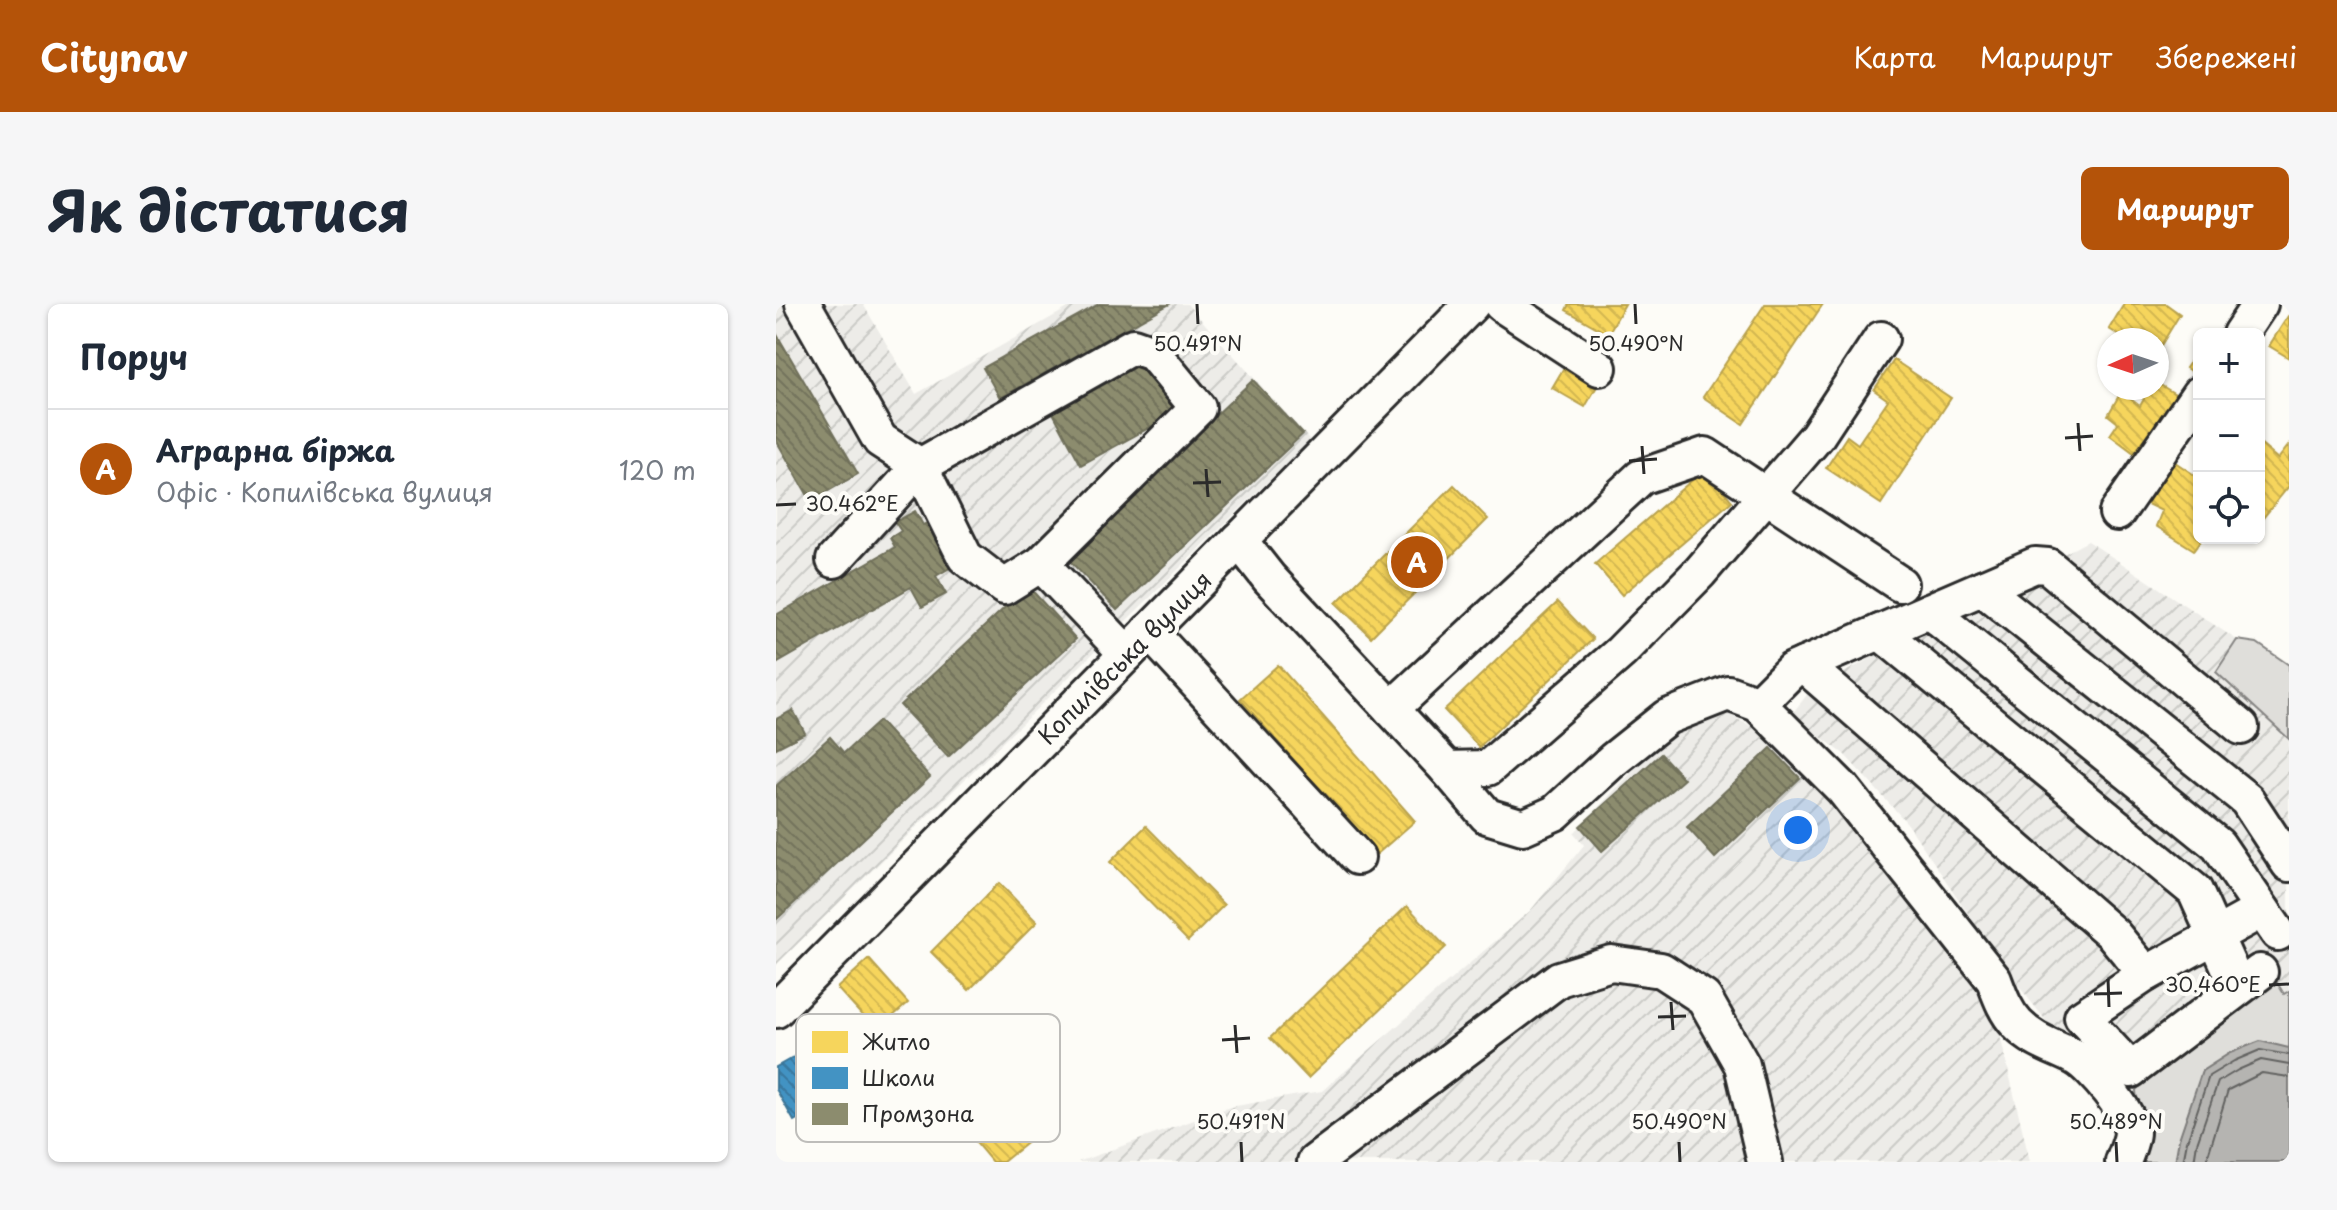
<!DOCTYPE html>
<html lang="uk">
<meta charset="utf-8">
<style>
body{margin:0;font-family:"Playpen Sans",sans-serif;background:#f6f6f7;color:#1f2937}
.controls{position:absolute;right:24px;top:24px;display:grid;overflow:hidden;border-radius:12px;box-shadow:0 2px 6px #0004}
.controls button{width:72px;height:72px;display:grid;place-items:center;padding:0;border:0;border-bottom:2px solid #e0e1e3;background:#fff;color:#1f2937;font:40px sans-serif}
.compass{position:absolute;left:1321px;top:24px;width:72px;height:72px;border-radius:50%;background:#fff;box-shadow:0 2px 6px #0004;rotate:267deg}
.you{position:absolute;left:1022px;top:526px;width:28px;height:28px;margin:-20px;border:6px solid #fff;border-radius:50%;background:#1a73e8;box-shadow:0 0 0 12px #1a73e833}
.badge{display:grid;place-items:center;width:52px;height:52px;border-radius:50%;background:#b45309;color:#fff;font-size:26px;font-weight:700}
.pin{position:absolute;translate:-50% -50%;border:4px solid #fff;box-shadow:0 2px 8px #0006}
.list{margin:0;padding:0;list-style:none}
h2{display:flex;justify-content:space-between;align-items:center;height:104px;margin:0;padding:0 32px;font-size:34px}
h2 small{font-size:26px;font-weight:400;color:#747a83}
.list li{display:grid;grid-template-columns:52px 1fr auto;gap:24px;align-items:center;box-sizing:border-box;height:120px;padding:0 32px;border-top:2px solid #e0e1e3}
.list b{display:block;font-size:30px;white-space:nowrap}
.list p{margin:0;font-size:26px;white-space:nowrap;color:#747a83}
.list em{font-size:26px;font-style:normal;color:#747a83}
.icon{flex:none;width:44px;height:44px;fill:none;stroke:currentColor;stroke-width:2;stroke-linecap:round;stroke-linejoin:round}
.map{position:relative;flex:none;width:1513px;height:858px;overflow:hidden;border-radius:12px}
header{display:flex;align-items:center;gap:48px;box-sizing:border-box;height:112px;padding:0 40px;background:#b45309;color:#fff}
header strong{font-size:38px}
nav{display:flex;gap:44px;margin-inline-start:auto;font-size:28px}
.intro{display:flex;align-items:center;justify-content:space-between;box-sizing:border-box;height:192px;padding:0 48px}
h1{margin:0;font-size:56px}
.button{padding:20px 36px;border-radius:12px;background:#b45309;color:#fff;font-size:28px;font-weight:700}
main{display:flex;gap:48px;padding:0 48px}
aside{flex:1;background:#fff;border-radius:12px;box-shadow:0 2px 6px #0004}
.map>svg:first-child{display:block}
</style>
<header>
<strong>Citynav</strong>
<nav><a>Карта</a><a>Маршрут</a><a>Збережені</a></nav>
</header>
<div class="intro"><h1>Як дістатися</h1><a class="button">Маршрут</a></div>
<main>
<aside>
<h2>Поруч<small></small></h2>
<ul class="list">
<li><span class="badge">A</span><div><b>Аграрна біржа</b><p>Офіс · Копилівська вулиця</p></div><em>120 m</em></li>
</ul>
</aside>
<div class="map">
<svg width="1513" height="858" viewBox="0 0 1513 858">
<defs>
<pattern id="industrial-furrows" width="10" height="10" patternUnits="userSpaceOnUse" patternTransform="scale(2)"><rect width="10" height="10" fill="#edece8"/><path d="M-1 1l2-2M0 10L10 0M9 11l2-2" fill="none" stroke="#cbcbc7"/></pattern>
<pattern id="homes-back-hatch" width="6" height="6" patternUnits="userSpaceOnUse" patternTransform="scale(2)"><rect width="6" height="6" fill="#f6d55c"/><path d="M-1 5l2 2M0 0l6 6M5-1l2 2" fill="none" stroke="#d3b750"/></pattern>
<pattern id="schools-back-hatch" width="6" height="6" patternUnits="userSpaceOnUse" patternTransform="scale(2)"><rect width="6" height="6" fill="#4393c3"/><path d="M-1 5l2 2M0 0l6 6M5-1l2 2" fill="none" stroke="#38789f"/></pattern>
<pattern id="industry-back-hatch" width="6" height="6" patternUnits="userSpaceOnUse" patternTransform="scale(2)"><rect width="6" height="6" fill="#8c8c6e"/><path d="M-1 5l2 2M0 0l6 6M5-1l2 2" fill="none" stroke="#73735b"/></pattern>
</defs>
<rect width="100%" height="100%" fill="#fdfcf7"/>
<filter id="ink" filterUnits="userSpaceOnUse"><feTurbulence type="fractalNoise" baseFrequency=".0125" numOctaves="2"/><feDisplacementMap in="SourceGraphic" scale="16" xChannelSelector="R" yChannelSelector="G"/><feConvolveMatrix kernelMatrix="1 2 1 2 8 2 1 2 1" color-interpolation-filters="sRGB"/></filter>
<g filter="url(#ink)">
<g fill="url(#industrial-furrows)">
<polygon points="0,0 87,0 140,90 299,0 411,0 534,136 0,661"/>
<polygon points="1312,237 1461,336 1440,368 1513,435 1513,687 1508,690 1498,674 1411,737 1360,786 1318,743 1278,727 1231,667 1131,519 1068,450 1015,411 1034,387"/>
<polygon points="940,404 1006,438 1212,681 1254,858 302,858 454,803 546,787 754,607 808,541 798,529 878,445"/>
</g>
<g fill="#dfdeda" stroke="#858482" stroke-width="2">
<polygon points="1461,336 1481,339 1513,361 1513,435 1440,368"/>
<polygon points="1498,674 1508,690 1513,687 1513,858 1352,858 1363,825 1360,786 1411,737"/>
</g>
<polygon fill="#b5b4b1" stroke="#7e7d7b" stroke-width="2" points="1484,737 1513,744 1513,858 1399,858 1403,835 1426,767 1454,749"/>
<g fill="url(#homes-back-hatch)" stroke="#b9a24d" stroke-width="2">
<polygon points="793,0 849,0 832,30 790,6"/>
<polygon points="989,0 1047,0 967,120 927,93"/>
<polygon points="1348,0 1390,0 1404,10 1381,48 1381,36 1351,36 1333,25"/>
<polygon points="1512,12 1513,13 1513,54 1493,42"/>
<polygon points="1423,45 1423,73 1410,64"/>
<polygon points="1118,56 1175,94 1105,200 1050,164 1071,132 1082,140 1112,96 1098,86"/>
<polygon points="787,65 820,84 809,103 776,84"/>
<polygon points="1381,79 1401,91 1358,149 1334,131 1342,119 1332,111 1345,88 1364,102 1368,95 1353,84 1381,84"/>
<polygon points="1483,139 1502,155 1513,141 1513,182 1483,219"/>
<polygon points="1393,154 1423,174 1423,234 1427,234 1418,246 1380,222 1386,207 1365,197"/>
<polygon points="929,165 956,197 846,291 819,260"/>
<polygon points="678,181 712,215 595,333 560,299"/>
<polygon points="782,298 817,335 703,443 668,406"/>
<polygon points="502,361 639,517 601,550 464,395"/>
<polygon points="370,522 448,601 412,637 334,558"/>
<polygon points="223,579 261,618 193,686 155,648"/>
<polygon points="631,602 670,643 532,774 494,734"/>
<polygon points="93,655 132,699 100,727 61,684"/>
<polygon points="224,790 259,832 227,858 216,858 186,822"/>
</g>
<polygon fill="url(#schools-back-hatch)" stroke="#3c7495" stroke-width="2" points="43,739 70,788 18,817 0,785 0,763"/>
<g fill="url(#industry-back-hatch)" stroke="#6f6f5a" stroke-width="2">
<polygon points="323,0 392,1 224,94 207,64"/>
<polygon points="0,29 82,170 35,197 0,136"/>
<polygon points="370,55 400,109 305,161 276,107"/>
<polygon points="477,76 527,130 341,306 290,253"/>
<polygon points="139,207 147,221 154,217 179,261 160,272 170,290 146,303 135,283 0,360 0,311 119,243 114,234 125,227 119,218"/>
<polygon points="252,282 300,335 172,453 124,401"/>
<polygon points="17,406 29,429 0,444 0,415"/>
<polygon points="103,417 154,473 0,616 0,482 54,433 68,449"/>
<polygon points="995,444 1024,474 939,554 911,523"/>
<polygon points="885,450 908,475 826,547 804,522"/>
</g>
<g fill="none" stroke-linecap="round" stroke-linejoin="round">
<g stroke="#626261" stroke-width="2">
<polyline points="1407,858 1411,837 1433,772 1458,757 1484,746 1513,751"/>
<polyline points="1418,858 1421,839 1442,778 1462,766 1485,756 1513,761"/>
<polyline points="1430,858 1452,786 1486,769 1513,773"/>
</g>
<defs>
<g id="minor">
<polyline points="27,0 104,136 144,162 58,256"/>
<polyline points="725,0 823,64"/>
<polyline points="1464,30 1484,0"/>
<polygon points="357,42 377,49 422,104 265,260 228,283 189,253 144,162"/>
<polyline points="1341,209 1423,90"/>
<path d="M463 236 493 274 671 465 711 512 747 523 779 509 837 456 891 413 952 389 982 400 1067 485 1218 676C1224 692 1229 707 1241 720 1258 738 1279 743 1300 754 1316 763 1354 809 1356 828 1356 836 1350 850 1347 858"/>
<polyline points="265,260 351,350"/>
<polyline points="1206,284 1471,496 1513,560"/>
<polyline points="1153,307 1442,541 1502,629"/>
<polyline points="373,327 581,553"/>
<polyline points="1104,328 1419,587 1453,663"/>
<polyline points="1028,361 1337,630 1370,670"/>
<polyline points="982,400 1016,366 1259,261 1272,262 1465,423"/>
<polyline points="615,405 865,173 929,151 1124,280"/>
<polyline points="671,465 712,464 845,348 924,268 1041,132 1105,35"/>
<polyline points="1484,668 1355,766 1306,713 1370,670 1486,606"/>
<polyline points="0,706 696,0"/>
<polyline points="539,858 783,675 835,659 885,666 928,694 966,761 989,858"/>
</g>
</defs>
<use href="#minor" stroke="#2b2b2b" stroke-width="40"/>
<use href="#minor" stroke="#fdfcf7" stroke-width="34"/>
</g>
</g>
<path fill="none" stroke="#2b2b2b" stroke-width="3" d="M421 0 422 20M859 0 860 20M1302 119 1304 147M1289 134 1317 132M866 142 868 170M853 157 881 155M430 165 432 193M417 179 445 178M0 201 20 200M1332 675 1333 703M1493 681 1513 680M1318 690 1346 689M895 698 897 726M882 713 910 712M459 721 461 749M446 736 474 734M465 838 466 858M903 838 904 858M1340 838 1341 858"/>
<g text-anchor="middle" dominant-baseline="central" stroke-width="8" stroke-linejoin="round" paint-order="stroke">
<g font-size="24" fill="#2b2b2b" stroke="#fdfcf7">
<text transform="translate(348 353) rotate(-45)">Копилівська вулиця</text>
</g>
</g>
<rect x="20" y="710" width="264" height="128" rx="12" fill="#fdfcf7" stroke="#bebdba" stroke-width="2"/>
<rect x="36" y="727" width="36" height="22" fill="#f6d55c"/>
<rect x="36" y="763" width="36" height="22" fill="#4393c3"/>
<rect x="36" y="799" width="36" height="22" fill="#8c8c6e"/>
<g font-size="22" fill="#2b2b2b">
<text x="86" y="746">Житло</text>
<text x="86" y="782">Школи</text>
<text x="86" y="818">Промзона</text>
</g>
<g font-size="20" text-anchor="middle" fill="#2b2b2b" stroke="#fdfcf7" stroke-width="8" stroke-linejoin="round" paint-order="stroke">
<text x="422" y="47">50.491°N</text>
<text x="860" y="47">50.490°N</text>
<text x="76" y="207">30.462°E</text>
<text x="1437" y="688">30.460°E</text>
<text x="465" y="825">50.491°N</text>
<text x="903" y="825">50.490°N</text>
<text x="1340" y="825">50.489°N</text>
</g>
</svg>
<div class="controls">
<button>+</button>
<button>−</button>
<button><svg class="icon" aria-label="locate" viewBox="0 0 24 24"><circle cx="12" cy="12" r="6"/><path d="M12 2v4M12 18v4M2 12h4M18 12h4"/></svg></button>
</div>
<svg class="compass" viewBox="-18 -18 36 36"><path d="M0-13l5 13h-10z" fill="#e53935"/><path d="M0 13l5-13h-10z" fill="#747a83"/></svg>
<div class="you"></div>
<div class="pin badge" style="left:641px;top:258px">A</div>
</div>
</main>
